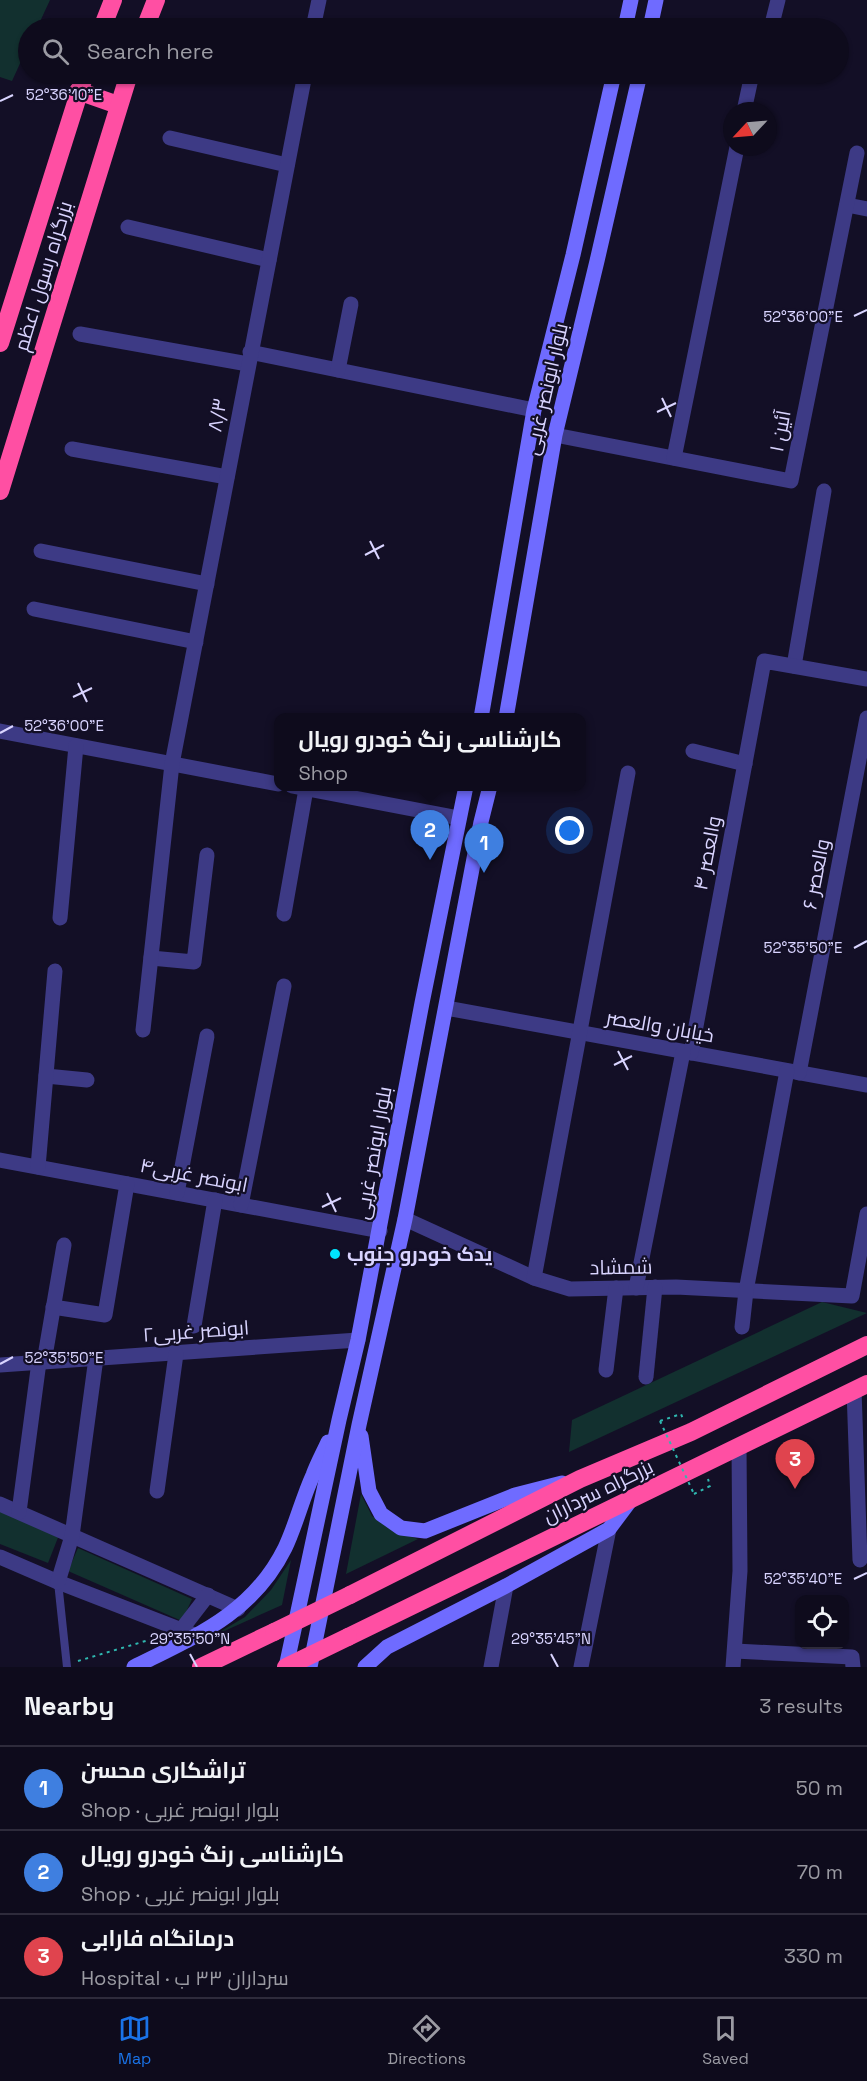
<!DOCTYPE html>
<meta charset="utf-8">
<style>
body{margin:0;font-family:"Space Grotesk",Cairo,sans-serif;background:#171425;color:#f1f3f6}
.controls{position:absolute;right:18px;bottom:18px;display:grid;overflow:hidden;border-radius:12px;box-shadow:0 2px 4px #0004}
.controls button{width:54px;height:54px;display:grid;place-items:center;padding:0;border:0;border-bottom:2px solid #2e2b3b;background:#0e0b1c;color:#f1f3f6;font:30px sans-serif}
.compass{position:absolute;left:723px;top:102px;width:54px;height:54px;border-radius:50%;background:#0e0b1c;box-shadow:0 2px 4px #0004;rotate:244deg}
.you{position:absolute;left:570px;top:831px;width:21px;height:21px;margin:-15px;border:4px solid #fff;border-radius:50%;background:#1a73e8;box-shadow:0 0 0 9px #1a73e833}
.badge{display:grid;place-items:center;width:39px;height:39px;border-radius:50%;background:#1a73e8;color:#fff;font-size:20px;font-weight:700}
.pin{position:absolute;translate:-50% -50px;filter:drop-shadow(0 2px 3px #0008)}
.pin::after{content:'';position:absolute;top:32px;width:21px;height:18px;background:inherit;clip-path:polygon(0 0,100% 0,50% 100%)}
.popup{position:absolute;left:274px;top:713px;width:312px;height:78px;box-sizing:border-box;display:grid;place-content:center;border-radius:12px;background:#0e0b1c;filter:drop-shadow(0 2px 4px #0005);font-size:20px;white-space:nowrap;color:#9b9ba3}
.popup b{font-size:22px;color:#f1f3f6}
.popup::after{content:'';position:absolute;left:50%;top:100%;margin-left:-12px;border:12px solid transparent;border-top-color:#0e0b1c}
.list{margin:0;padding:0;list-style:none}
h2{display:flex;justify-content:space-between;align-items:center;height:78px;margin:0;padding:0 24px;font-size:26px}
h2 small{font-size:20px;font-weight:400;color:#9b9ba3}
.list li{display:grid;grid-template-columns:39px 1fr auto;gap:18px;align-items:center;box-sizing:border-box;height:84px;padding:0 24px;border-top:2px solid #2e2b3b}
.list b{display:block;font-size:22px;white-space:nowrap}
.list p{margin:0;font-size:20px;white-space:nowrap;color:#9b9ba3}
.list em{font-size:20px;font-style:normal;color:#9b9ba3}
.icon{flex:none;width:33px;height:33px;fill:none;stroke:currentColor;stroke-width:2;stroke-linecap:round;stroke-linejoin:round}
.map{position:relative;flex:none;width:867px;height:1667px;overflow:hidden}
.search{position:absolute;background:#0e0b1c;box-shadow:0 2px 4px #0004;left:18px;right:18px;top:18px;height:66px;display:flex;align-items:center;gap:15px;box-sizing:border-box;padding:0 21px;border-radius:33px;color:#9b9ba3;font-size:22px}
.sheet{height:330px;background:#0e0b1c}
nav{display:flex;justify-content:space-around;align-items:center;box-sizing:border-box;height:84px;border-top:2px solid #2e2b3b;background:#0e0b1c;font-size:16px;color:#9b9ba3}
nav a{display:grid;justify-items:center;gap:3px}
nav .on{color:#1a73e8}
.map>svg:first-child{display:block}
</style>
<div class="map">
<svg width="867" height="1667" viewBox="0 0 867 1667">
<rect width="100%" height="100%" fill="#130f26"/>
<g fill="#12302f">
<polygon points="0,0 50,0 37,28 28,28 28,46 12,81 0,77"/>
<polygon points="822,1302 867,1313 569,1452 572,1420"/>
<polygon points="361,1494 372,1516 393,1531 418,1539 346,1574"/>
<polygon points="0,1511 59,1535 48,1563 0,1544"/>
<polygon points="78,1548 192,1599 182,1621 68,1571"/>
<polygon points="291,1560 282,1605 211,1637 245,1617 271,1590"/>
</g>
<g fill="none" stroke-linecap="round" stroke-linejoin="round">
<g stroke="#2fb8b0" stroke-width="2" stroke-dasharray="3 4.5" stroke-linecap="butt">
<polyline points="660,1421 681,1414 683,1419"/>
<polyline points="694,1494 710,1486 708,1479"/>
<polyline points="78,1661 159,1637"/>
</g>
<polyline stroke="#3d3a85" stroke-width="8" points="58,1582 67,1667"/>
<g stroke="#3d3a85" stroke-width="15">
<polyline points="313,28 319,0"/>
<polyline points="771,28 778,0"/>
<polyline points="744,111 752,74"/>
<polyline points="170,138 287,165"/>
<polyline points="847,205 867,209"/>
<polyline points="128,227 269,260"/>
<polyline points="80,334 248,364"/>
<polyline points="250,352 534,410"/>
<polyline points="338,370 351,304"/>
<polyline points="555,435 791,481 857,153"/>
<polyline points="72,449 227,477"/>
<polyline points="674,458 737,147"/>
<polyline points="41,551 207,584"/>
<polyline points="34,609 196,642"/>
<polyline points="794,666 824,491"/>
<polyline points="0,731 278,784"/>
<polyline points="693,751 745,764"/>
<polyline points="292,786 459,818"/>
<polyline points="284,914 306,789"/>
<polyline points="60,918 76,746"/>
<polyline points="151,958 194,962 207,855"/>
<polyline points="446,1008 867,1085"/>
<polyline points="143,1030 172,764 305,74"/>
<polyline points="691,1053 764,661 867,679"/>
<polyline points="799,1073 867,718"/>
<polyline points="46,1076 87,1080"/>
<polyline points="0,1160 380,1231"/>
<polyline points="38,1167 55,971"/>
<polyline points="177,1193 207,1036"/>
<polyline points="241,1205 284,986"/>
<polyline points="405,1219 534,1278 570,1289 676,1287 852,1296 867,1214"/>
<polyline points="534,1278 628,773"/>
<polyline points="636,1288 683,1052"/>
<polyline points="53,1307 105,1315 127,1184"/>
<polyline points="194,1326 215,1200"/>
<polyline points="742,1327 746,1291 787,1071"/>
<polyline points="44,1362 64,1245"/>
<polyline points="0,1365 358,1340"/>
<polyline points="606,1370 616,1288"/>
<polyline points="646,1377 655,1287"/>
<polyline points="854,1390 860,1560"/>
<polyline points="157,1491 176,1354"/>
<polyline points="0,1504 238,1609"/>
<polyline points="19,1512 39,1362"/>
<polyline points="0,1557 58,1582 197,1636"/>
<polyline points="58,1582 72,1536 96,1358"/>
<polyline points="181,1630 208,1595"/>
<polyline points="735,1651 852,1657 853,1667"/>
<polyline points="491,1667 506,1586"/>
<polyline points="581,1667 609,1529"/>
<polyline points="733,1667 740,1571 739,1446"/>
</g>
<g stroke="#6f6bff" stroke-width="15">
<polyline points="625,28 631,0"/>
<polyline points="650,28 656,0"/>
<polyline points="481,718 534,410 573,255 614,74"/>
<polyline points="506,718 555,435 597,261 640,74"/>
<polyline points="361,1436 369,1491 381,1514 401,1528 425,1531 515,1495 562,1483"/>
<path d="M134 1667C196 1636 253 1613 285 1548 296 1525 302 1499 313 1475 317 1464 323 1453 328 1442"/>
<polyline points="286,1667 339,1420 358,1340 422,1003 466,786"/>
<polyline points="310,1667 359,1425 405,1219 481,822 490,786"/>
<polyline points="365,1667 387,1647 506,1586 609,1529 630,1501"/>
</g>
<g stroke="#ff4fa3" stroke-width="18">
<polyline points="102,28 113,0"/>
<polyline points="145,28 156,0"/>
<polyline points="78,91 118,105"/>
<polyline points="0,343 85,74"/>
<polyline points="0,491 129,74"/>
<polyline points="350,1595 580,1479 691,1432 867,1345"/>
<polyline points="348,1637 867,1384"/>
<polyline points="201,1667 274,1632"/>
</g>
<polyline stroke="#2fb8b0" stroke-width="2" stroke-dasharray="3 4.5" stroke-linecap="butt" points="660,1421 694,1494"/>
<g stroke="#ff4fa3" stroke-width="18">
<polyline points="274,1632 350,1595"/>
<polyline points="286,1667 348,1637"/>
</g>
</g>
<path fill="none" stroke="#d9d4ff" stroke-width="2" d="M0 101 13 95M854 316 867 310M662 398 671 417M657 412 676 403M370 541 379 559M365 555 384 545M78 683 87 702M73 697 92 688M0 733 13 726M854 948 867 941M618 1051 628 1070M614 1065 632 1056M327 1193 336 1212M322 1207 341 1198M0 1364 13 1357M854 1579 867 1573M190 1654 197 1667M551 1654 558 1667"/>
<circle fill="#00e5ff" stroke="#130f26" stroke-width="2" cx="335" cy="1254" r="6"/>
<g text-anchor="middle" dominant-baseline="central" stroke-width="4.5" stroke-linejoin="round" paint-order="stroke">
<g font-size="20" fill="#d9d4ff" stroke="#130f26">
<text transform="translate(43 276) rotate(-73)">بزرگراه رسول اعظم</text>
<text transform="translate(546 389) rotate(-77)">بلوار ابونصر غربی</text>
<text transform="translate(217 415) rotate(-80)">۸/۳</text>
<text transform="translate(780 431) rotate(-79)">آئین ۱</text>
<text transform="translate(707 853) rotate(-79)">والعصر ۴</text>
<text transform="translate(816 874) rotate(-79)">والعصر ۶</text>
<text transform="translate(660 1026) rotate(10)">خیابان والعصر</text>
<text transform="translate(373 1153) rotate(-80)">بلوار ابونصر غربی</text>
<text transform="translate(194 1175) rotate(11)">۴ابونصر غربی</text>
<text transform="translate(621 1267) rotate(-1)">شمشاد</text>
<text transform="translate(196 1331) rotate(-4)">۲ابونصر غربی</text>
<text transform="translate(598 1491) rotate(-26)">بزرگراه سرداران</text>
</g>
<g font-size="20" font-weight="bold" fill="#d9d4ff" stroke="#130f26" text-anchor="start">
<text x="347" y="1254">یدک خودرو جنوب</text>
</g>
</g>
<g font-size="15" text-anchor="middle" fill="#d9d4ff" stroke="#130f26" stroke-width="4.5" stroke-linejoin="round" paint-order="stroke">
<text x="64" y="100">52°36'10"E</text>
<text x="803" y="322">52°36'00"E</text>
<text x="64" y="731">52°36'00"E</text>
<text x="803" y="953">52°35'50"E</text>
<text x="64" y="1363">52°35'50"E</text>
<text x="803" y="1584">52°35'40"E</text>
<text x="190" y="1644">29°35'50"N</text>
<text x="551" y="1644">29°35'45"N</text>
</g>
</svg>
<div class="controls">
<button><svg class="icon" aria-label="locate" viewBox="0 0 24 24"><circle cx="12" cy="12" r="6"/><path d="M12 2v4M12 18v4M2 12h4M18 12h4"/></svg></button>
</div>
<svg class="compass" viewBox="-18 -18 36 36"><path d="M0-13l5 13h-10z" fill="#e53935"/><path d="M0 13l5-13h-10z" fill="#9b9ba3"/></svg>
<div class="you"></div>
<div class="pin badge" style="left:484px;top:873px;background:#3f7fe0">1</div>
<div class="pin badge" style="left:430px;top:860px;background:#3f7fe0">2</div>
<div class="popup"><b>کارشناسی رنگ خودرو رویال</b>Shop</div>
<div class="pin badge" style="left:795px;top:1489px;background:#e0444e">3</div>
<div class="search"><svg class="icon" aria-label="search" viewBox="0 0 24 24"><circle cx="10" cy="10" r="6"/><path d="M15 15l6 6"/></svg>Search here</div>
</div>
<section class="sheet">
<h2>Nearby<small>3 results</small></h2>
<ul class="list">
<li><span class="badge" style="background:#3f7fe0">1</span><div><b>تراشکاری محسن</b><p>Shop · بلوار ابونصر غربی</p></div><em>50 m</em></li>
<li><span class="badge" style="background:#3f7fe0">2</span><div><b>کارشناسی رنگ خودرو رویال</b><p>Shop · بلوار ابونصر غربی</p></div><em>70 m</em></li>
<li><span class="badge" style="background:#e0444e">3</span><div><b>درمانگاه فارابی</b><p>Hospital · سرداران ۳۳ ب</p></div><em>330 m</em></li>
</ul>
</section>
<nav>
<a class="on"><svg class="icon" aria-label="map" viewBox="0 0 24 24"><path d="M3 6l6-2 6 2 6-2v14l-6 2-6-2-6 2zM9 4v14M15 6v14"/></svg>Map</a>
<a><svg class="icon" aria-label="directions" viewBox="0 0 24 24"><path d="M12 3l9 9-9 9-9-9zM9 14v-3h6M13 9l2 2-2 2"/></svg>Directions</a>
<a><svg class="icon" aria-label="saved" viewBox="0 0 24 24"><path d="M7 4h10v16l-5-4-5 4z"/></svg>Saved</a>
</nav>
